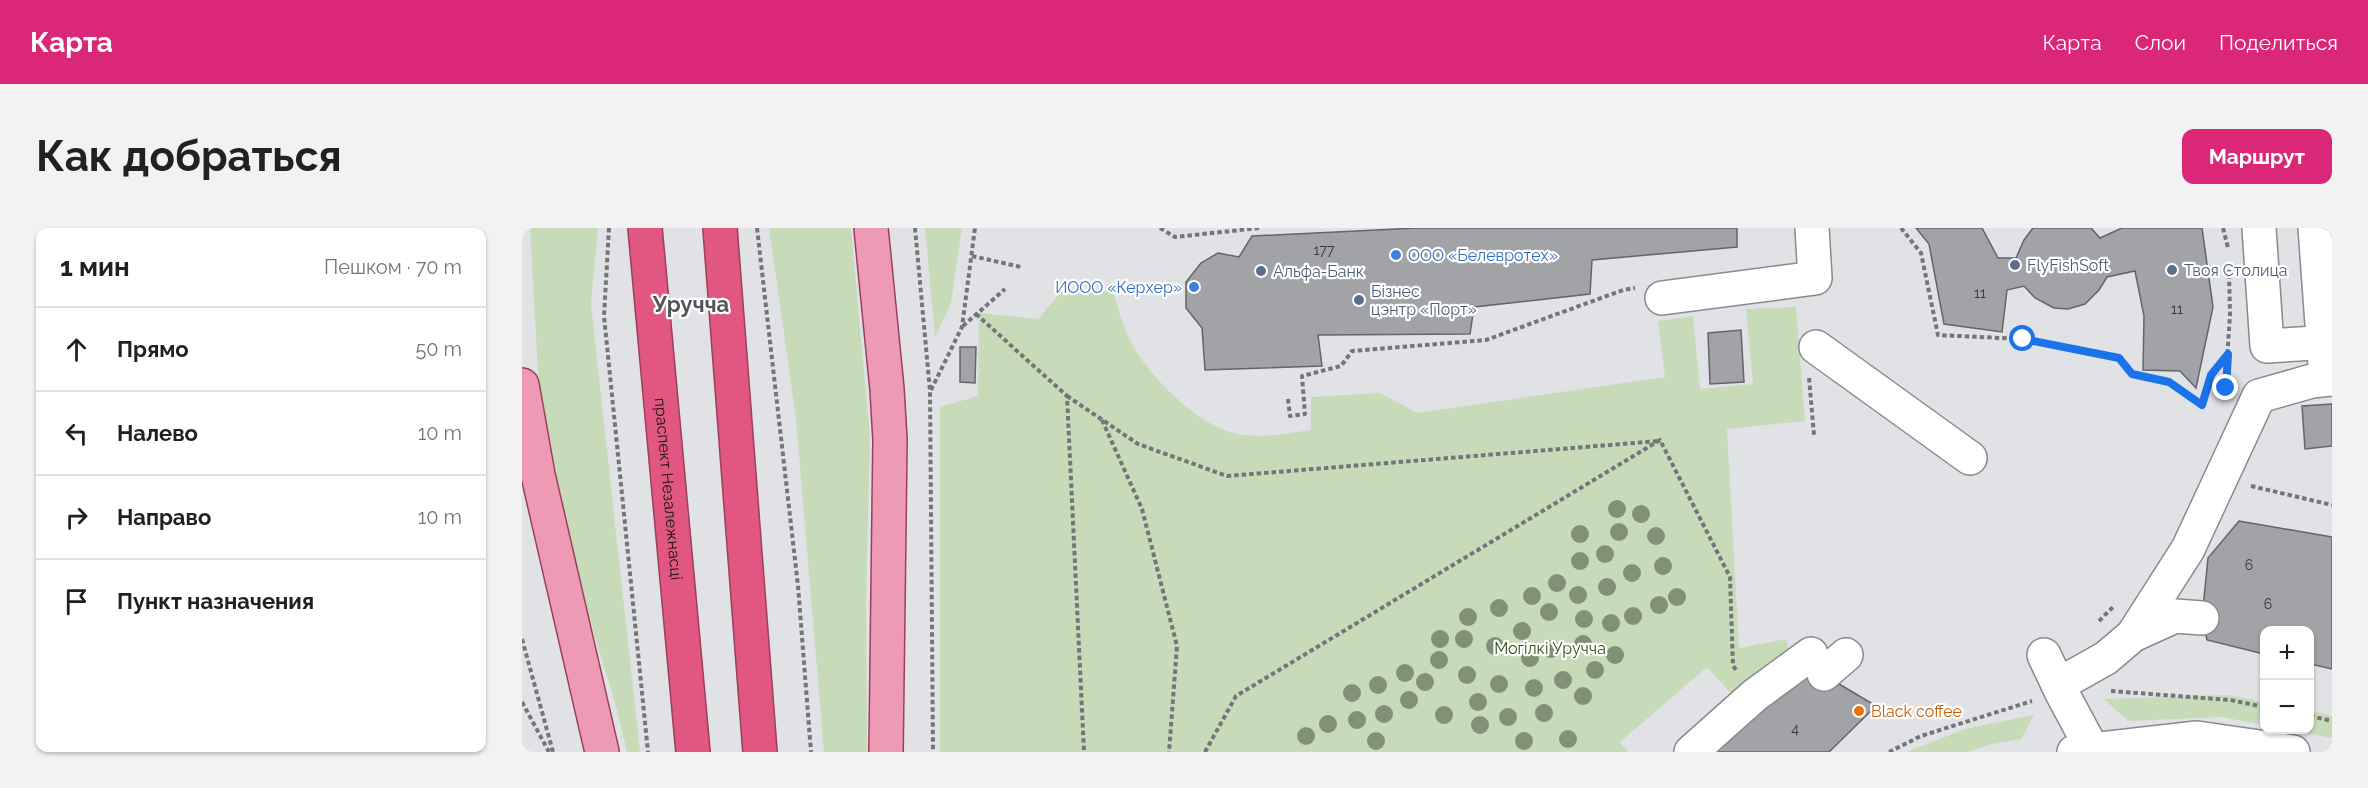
<!DOCTYPE html>
<html lang="ru">
<meta charset="utf-8">
<style>
body{margin:0;font-family:Raleway,sans-serif;background:#f2f2f2;color:#202124}
.controls{position:absolute;right:18px;bottom:18px;display:grid;overflow:hidden;border-radius:12px;box-shadow:0 2px 4px #0004}
.controls button{width:54px;height:54px;display:grid;place-items:center;padding:0;border:0;border-bottom:2px solid #e0e0e0;background:#fff;color:#202124;font:30px sans-serif}
.stop{position:absolute;width:18px;height:18px;margin:-14px;border:4px solid #1a73e8;border-radius:50%;background:#fff}
.stop.end{background:#1a73e8;border-color:#fff;box-shadow:0 2px 6px #0008}
.list{margin:0;padding:0;list-style:none}
h2{display:flex;justify-content:space-between;align-items:center;height:78px;margin:0;padding:0 24px;font-size:26px}
h2 small{font-size:20px;font-weight:400;color:#757577}
.list li{display:grid;grid-template-columns:39px 1fr auto;gap:18px;align-items:center;box-sizing:border-box;height:84px;padding:0 24px;border-top:2px solid #e0e0e0}
.list b{display:block;font-size:22px;white-space:nowrap}
.list em{font-size:20px;font-style:normal;color:#757577}
.icon{flex:none;width:33px;height:33px;fill:none;stroke:currentColor;stroke-width:2;stroke-linecap:round;stroke-linejoin:round}
.map{position:relative;flex:none;width:1810px;height:524px;overflow:hidden;border-radius:12px}
header{display:flex;align-items:center;gap:36px;box-sizing:border-box;height:84px;padding:0 30px;background:#db2777;color:#fff}
header strong{font-size:28px}
nav{display:flex;gap:33px;margin-inline-start:auto;font-size:21px}
.intro{display:flex;align-items:center;justify-content:space-between;box-sizing:border-box;height:144px;padding:0 36px}
h1{margin:0;font-size:42px}
.button{padding:15px 27px;border-radius:12px;background:#db2777;color:#fff;font-size:21px;font-weight:700}
main{display:flex;gap:36px;padding:0 36px}
aside{flex:1;background:#fff;border-radius:12px;box-shadow:0 2px 4px #0004}
.map>svg:first-child{display:block}
</style>
<header>
<strong>Карта</strong>
<nav><a>Карта</a><a>Слои</a><a>Поделиться</a></nav>
</header>
<div class="intro"><h1>Как добраться</h1><a class="button">Маршрут</a></div>
<main>
<aside>
<h2>1 мин<small>Пешком · 70 m</small></h2>
<ul class="list">
<li><svg class="icon" aria-label="ahead" viewBox="0 0 24 24"><path d="M12 20V5M6 11l6-6 6 6"/></svg><div><b>Прямо</b></div><em>50 m</em></li>
<li><svg class="icon" aria-label="left" viewBox="0 0 24 24"><path d="M17 20v-9H6M10 6l-5 5 5 5"/></svg><div><b>Налево</b></div><em>10 m</em></li>
<li><svg class="icon" aria-label="right" viewBox="0 0 24 24"><path d="M7 20v-9h11M14 6l5 5-5 5"/></svg><div><b>Направо</b></div><em>10 m</em></li>
<li><svg class="icon" aria-label="arrive" viewBox="0 0 24 24"><path d="M6 21V4h12l-3 4 3 4H6"/></svg><div><b>Пункт назначения</b></div></li>
</ul>
</aside>
<div class="map">
<svg width="1810" height="524" viewBox="0 0 1810 524">
<rect width="100%" height="100%" fill="#e0e2e6"/>
<g fill="#c7dbb9">
<polygon points="8,0 76,0 69,76 118,524 105,524 94,478 44,314 20,218"/>
<polygon points="247,0 329,0 348,209 344,371 345,524 302,524 274,190"/>
<polygon points="403,0 440,0 429,75 413,109"/>
<path d="M541 62 591 64C597 81 601 100 610 116 626 147 677 198 712 205 738 211 763 206 789 202V169L858 165 895 185 1143 149 1136 93 1171 88 1178 161 1231 156 1224 81 1274 79 1283 193 1205 201 1217 420 1265 411 1267 422 1213 470 1185 439 1098 514 1106 524H418V179L456 168 457 85 516 91Z"/>
<polygon points="1705,467 1742,474 1742,497 1700,489 1606,493 1582,471"/>
<polygon points="1788,482 1810,488 1810,510 1768,502 1788,502"/>
<polygon points="1512,487 1499,511 1469,516 1446,524 1385,524 1443,501"/>
</g>
<g fill="#a1a3a7" stroke="#636569" stroke-width="1.5">
<polygon points="895,0 1215,0 1215,19 1070,32 1068,66 952,79 948,106 796,107 800,138 683,142 680,100 664,80 664,54 679,35 696,25 717,29 730,8"/>
<polygon points="1394,0 1460,0 1476,30 1494,30 1502,12 1511,0 1569,0 1578,10 1600,0 1680,0 1691,79 1674,160 1658,143 1621,142 1622,88 1613,43 1585,49 1577,62 1563,76 1546,81 1532,80 1513,70 1502,58 1485,62 1480,104 1422,96 1407,16"/>
<polygon points="1219,102 1222,154 1188,156 1186,105"/>
<polygon points="438,119 454,119 453,155 438,154"/>
<polygon points="1810,176 1810,218 1783,221 1780,178"/>
<polygon points="1717,293 1810,309 1810,441 1788,436 1788,403 1742,403 1742,426 1685,412 1680,390 1686,330"/>
<polygon points="1287,438 1354,478 1307,524 1190,524"/>
</g>
<g fill="none" stroke-linecap="round" stroke-linejoin="round">
<defs>
<g id="minor">
<polyline points="1737,0 1745,118 1810,114"/>
<polyline points="1793,0 1803,137"/>
<polyline points="1140,70 1293,50 1290,0"/>
<polyline points="1294,119 1448,230"/>
<polyline points="1611,407 1666,321 1737,168 1790,153 1810,151"/>
<polyline points="1522,427 1540,465 1570,521"/>
<polyline points="1302,446 1324,427"/>
<polyline points="1536,457 1584,430 1611,407 1653,388 1680,390"/>
<polyline points="1169,524 1233,467 1289,426"/>
<polyline points="1552,524 1675,510 1771,524"/>
</g>
<g id="major">
<polyline points="349,0 365,161 368,212 364,524"/>
<polyline points="0,157 16,247 80,524"/>
</g>
<g id="highway">
<path id="s1" d="M123 0 171 524"/>
<polyline points="198,0 238,524"/>
</g>
</defs>
<use href="#minor" stroke="#888a8e" stroke-width="36"/>
<use href="#major" stroke="#9a405c" stroke-width="36"/>
<use href="#highway" stroke="#9a405c" stroke-width="36"/>
<g stroke="#737577" stroke-width="4" stroke-dasharray="4.5 3" stroke-linecap="butt">
<polyline points="87,0 82,88 126,524"/>
<polyline points="235,0 276,358 289,524"/>
<polyline points="393,0 408,163 411,524"/>
<polyline points="638,0 653,9 737,0"/>
<polyline points="1379,0 1399,25 1416,107 1501,111 1597,130 1610,146 1647,154 1680,177 1689,147 1706,126"/>
<polyline points="1701,0 1706,20"/>
<polyline points="450,28 499,39"/>
<polyline points="454,86 545,168 562,524"/>
<polyline points="441,98 483,61"/>
<polyline points="1287,150 1292,207"/>
<polyline points="409,162 440,99 453,0"/>
<polyline points="1703,163 1708,86 1707,42"/>
<polyline points="545,168 616,216 705,248 1137,213"/>
<polyline points="766,171 768,188 783,186 780,148 819,138 830,123 964,112 1101,62 1113,60"/>
<polyline points="580,192 620,281 655,418 647,524"/>
<polyline points="1729,258 1810,277"/>
<polyline points="1577,393 1591,379"/>
<polyline points="0,411 31,524"/>
<polyline points="1589,463 1708,472 1742,479"/>
<polyline points="0,474 27,524"/>
<polyline points="1788,488 1810,493"/>
<polyline points="683,524 714,468 1138,212 1208,349 1211,438 1216,444"/>
<polyline points="1367,524 1399,508 1510,473"/>
</g>
<use href="#minor" stroke="#fff" stroke-width="33"/>
<use href="#major" stroke="#ee9ab4" stroke-width="33"/>
<use href="#highway" stroke="#e25782" stroke-width="33"/>
</g>
<g fill="#819175">
<circle cx="1095" cy="281" r="9"/>
<circle cx="1119" cy="286" r="9"/>
<circle cx="1097" cy="304" r="9"/>
<circle cx="1058" cy="306" r="9"/>
<circle cx="1134" cy="308" r="9"/>
<circle cx="1083" cy="326" r="9"/>
<circle cx="1058" cy="333" r="9"/>
<circle cx="1141" cy="338" r="9"/>
<circle cx="1110" cy="345" r="9"/>
<circle cx="1035" cy="355" r="9"/>
<circle cx="1085" cy="359" r="9"/>
<circle cx="1056" cy="367" r="9"/>
<circle cx="1010" cy="368" r="9"/>
<circle cx="1155" cy="369" r="9"/>
<circle cx="1137" cy="377" r="9"/>
<circle cx="977" cy="380" r="9"/>
<circle cx="1027" cy="384" r="9"/>
<circle cx="1111" cy="388" r="9"/>
<circle cx="946" cy="389" r="9"/>
<circle cx="1062" cy="391" r="9"/>
<circle cx="1089" cy="395" r="9"/>
<circle cx="1000" cy="403" r="9"/>
<circle cx="918" cy="411" r="9"/>
<circle cx="942" cy="411" r="9"/>
<circle cx="1061" cy="416" r="9"/>
<circle cx="973" cy="418" r="9"/>
<circle cx="1029" cy="421" r="9"/>
<circle cx="1093" cy="427" r="9"/>
<circle cx="1008" cy="430" r="9"/>
<circle cx="917" cy="432" r="9"/>
<circle cx="1073" cy="442" r="9"/>
<circle cx="883" cy="445" r="9"/>
<circle cx="945" cy="447" r="9"/>
<circle cx="1041" cy="452" r="9"/>
<circle cx="903" cy="454" r="9"/>
<circle cx="977" cy="456" r="9"/>
<circle cx="856" cy="457" r="9"/>
<circle cx="1012" cy="460" r="9"/>
<circle cx="830" cy="465" r="9"/>
<circle cx="1061" cy="468" r="9"/>
<circle cx="887" cy="472" r="9"/>
<circle cx="956" cy="474" r="9"/>
<circle cx="1022" cy="485" r="9"/>
<circle cx="862" cy="486" r="9"/>
<circle cx="922" cy="487" r="9"/>
<circle cx="986" cy="489" r="9"/>
<circle cx="835" cy="492" r="9"/>
<circle cx="806" cy="496" r="9"/>
<circle cx="958" cy="497" r="9"/>
<circle cx="784" cy="508" r="9"/>
<circle cx="1046" cy="511" r="9"/>
<circle cx="854" cy="513" r="9"/>
<circle cx="1002" cy="513" r="9"/>
</g>
<g fill="none" stroke-linecap="round" stroke-linejoin="round">
<polyline stroke="#1a73e8" stroke-width="8" points="1501,111 1597,130 1610,146 1647,154 1680,177 1689,147 1706,126 1704,160"/>
</g>
<g fill="#3f7fe0" stroke="#fff" stroke-width="2">
<circle cx="874" cy="27" r="6"/>
<circle cx="672" cy="59" r="6"/>
</g>
<g fill="#5c6f8a" stroke="#fff" stroke-width="2">
<circle cx="1493" cy="37" r="6"/>
<circle cx="1650" cy="42" r="6"/>
<circle cx="739" cy="43" r="6"/>
<circle cx="837" cy="72" r="6"/>
</g>
<circle fill="#e8710a" stroke="#fff" stroke-width="2" cx="1337" cy="483" r="6"/>
<g text-anchor="middle" dominant-baseline="central" stroke-width="4.5" stroke-linejoin="round" paint-order="stroke">
<g font-size="14" fill="#36383a">
<text x="802" y="22">177</text>
<text x="1458" y="65">11</text>
<text x="1655" y="81">11</text>
<text x="1727" y="337">6</text>
<text x="1746" y="376">6</text>
<text x="1273" y="501">4</text>
</g>
<g font-size="16" fill="#366cbe" stroke="#fff" text-anchor="start">
<text x="886" y="27">ООО «Белевротех»</text>
<text x="660" y="59" text-anchor="end">ИООО «Керхер»</text>
</g>
<g font-size="16" fill="#4e5e75" stroke="#fff" text-anchor="start">
<text x="1505" y="37">FlyFishSoft</text>
<text x="1662" y="42">Твоя Столица</text>
<text x="751" y="43">Альфа-Банк</text>
<text x="849" y="63">Бізнес<tspan x="849" dy="18">цэнтр «Порт»</tspan></text>
</g>
<g font-size="16" fill="#131415" stroke="#fff">
<text stroke="none"><textPath href="#s1" startOffset="262">праспект Незалежнасці</textPath></text>
</g>
<g font-size="16" fill="#344f19" stroke="#fff">
<text x="1028" y="420">Могілкі Уручча</text>
</g>
<g font-size="16" fill="#c56008" stroke="#fff" text-anchor="start">
<text x="1349" y="483">Black coffee</text>
</g>
<g font-size="22" font-weight="bold" fill="#535559" stroke="#fff">
<text x="169" y="76">Уручча</text>
</g>
</g>
</svg>
<div class="controls">
<button>+</button>
<button>−</button>
</div>
<div class="stop" style="left:1501px;top:111px"></div>
<div class="stop end" style="left:1704px;top:160px"></div>
</div>
</main>
